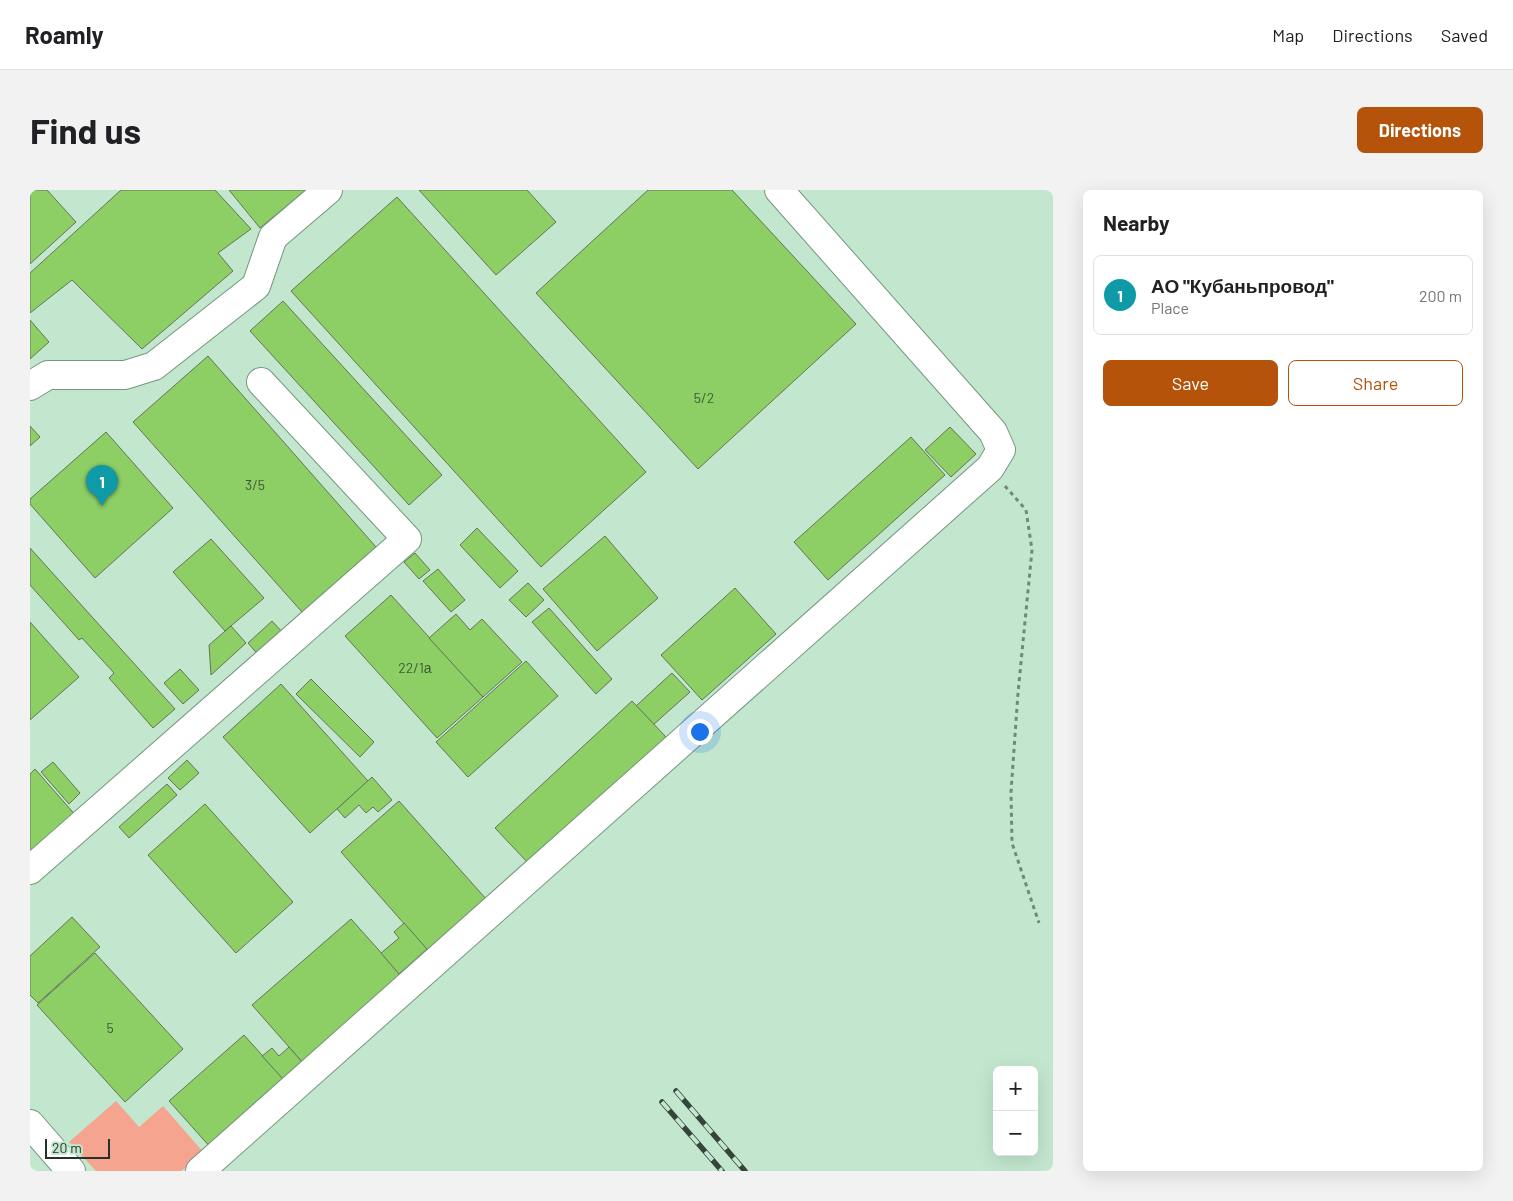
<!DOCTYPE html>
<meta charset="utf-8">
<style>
body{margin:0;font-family:Barlow,sans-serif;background:#f2f2f2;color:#202124}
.controls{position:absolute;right:15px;bottom:15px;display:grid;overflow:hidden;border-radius:8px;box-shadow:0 5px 20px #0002}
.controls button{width:45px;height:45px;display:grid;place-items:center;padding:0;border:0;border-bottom:1px solid #e0e0e0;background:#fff;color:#202124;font:25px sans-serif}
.scale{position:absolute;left:15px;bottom:12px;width:65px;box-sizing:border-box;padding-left:5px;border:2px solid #243229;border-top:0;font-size:14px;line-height:18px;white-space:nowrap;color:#243229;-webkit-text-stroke:4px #c3e7ce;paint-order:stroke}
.you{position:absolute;left:669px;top:541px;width:18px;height:18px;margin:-12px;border:4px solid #fff;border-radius:50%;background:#1a73e8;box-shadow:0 0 0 8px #1a73e833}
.badge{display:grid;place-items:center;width:32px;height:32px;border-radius:50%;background:#b45309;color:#fff;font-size:16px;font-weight:700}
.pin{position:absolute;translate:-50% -41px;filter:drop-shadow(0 1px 2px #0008)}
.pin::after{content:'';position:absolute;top:26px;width:18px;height:15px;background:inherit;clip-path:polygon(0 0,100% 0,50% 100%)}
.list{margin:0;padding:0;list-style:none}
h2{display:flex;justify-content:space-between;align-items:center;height:65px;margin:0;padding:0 20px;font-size:21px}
h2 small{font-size:16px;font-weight:400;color:#757577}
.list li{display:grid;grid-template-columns:32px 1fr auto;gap:15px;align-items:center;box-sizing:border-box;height:80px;margin:0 10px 10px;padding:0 10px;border:1px solid #e0e0e0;border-radius:8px}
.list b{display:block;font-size:19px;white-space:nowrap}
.list p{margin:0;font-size:16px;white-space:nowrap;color:#757577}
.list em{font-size:16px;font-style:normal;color:#757577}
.actions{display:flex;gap:10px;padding:15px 20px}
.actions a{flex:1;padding:11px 0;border:1px solid #b45309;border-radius:8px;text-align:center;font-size:18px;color:#b45309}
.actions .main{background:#b45309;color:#fff}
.map{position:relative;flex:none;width:1023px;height:981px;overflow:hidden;border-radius:8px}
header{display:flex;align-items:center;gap:30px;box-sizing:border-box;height:70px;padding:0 25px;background:#fff;border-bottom:1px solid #e0e0e0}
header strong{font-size:24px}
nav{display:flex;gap:28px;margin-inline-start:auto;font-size:18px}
.intro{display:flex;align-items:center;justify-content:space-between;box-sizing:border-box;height:120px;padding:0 30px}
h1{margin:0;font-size:35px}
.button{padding:12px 22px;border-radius:8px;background:#b45309;color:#fff;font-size:18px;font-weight:700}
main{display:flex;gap:30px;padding:0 30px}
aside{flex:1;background:#fff;border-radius:8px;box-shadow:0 5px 20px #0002}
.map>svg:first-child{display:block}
</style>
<header>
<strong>Roamly</strong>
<nav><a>Map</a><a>Directions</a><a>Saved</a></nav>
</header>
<div class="intro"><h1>Find us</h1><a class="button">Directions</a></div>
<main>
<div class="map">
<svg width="1023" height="981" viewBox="0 0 1023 981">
<rect width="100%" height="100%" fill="#c3e7ce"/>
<polygon fill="#f5a490" points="86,911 109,937 133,916 175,964 151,981 66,981 39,952"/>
<g fill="#8dce65" stroke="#627557">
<polygon points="0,0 17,0 46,32 0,74"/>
<polygon points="91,0 185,0 221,39 188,63 203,81 112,159 42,90 0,123 0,83"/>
<polygon points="199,0 276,0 230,38"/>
<polygon points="389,0 497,0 526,32 466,85"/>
<polygon points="618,0 702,0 826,134 668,279 506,103"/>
<polygon points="367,7 616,282 511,377 261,101"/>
<polygon points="253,111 412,285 379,315 220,141"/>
<polygon points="0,130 19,152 0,169"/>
<polygon points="178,166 346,357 272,422 103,232"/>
<polygon points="0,236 10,247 0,256"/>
<polygon points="920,237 946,264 921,287 895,260"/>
<polygon points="76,242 143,318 65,388 0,314 0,309"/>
<polygon points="881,247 915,285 798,390 764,352"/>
<polygon points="447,338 488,381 470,398 430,355"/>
<polygon points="575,346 628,408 567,461 513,399"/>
<polygon points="181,349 234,408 195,441 143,382"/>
<polygon points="0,358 145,519 123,538 79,488 84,483 52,448 49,450 0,395"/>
<polygon points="385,363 400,380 389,389 374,372"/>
<polygon points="408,379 435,410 421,422 393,391"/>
<polygon points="498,393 514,410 496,427 479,410"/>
<polygon points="705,398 746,444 672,510 631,465"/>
<polygon points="361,405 453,507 407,548 315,446"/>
<polygon points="519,418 582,489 566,504 502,432"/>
<polygon points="426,424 440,440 452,429 492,472 453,507 399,448"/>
<polygon points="242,431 254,444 230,467 218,453"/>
<polygon points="0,432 49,487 0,530"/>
<polygon points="201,436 216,453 181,485 179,455"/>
<polygon points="496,471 528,506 438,587 406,552"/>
<polygon points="150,479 169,500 153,514 134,493"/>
<polygon points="642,483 660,502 623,535 606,516"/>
<polygon points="281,489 344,552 330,567 266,504"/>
<polygon points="251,494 338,591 280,643 193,547"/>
<polygon points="602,511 636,547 499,674 465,638"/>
<polygon points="157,570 169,583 150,600 138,588"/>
<polygon points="23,572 50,603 39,614 11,582"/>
<polygon points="5,579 48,628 0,671 0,584"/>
<polygon points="342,587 362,610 348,622 343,617 336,623 329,615 315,628 307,619"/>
<polygon points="137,594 147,605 99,648 89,637"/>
<polygon points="369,611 457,710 399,762 311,662"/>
<polygon points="175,614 263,712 206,763 118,665"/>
<polygon points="42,727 70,757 8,813 0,805 0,766"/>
<polygon points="321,729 372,786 273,873 222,815"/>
<polygon points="374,733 397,759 369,784 351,763 369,748 364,742"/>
<polygon points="65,763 153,859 95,912 7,815"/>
<polygon points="214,845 256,892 181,958 139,911"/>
<polygon points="259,857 272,872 253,889 232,866 242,858 249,866"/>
</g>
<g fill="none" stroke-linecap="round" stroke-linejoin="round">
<defs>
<g id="minor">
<polyline points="0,196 18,185 95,185 124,176 226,96 243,47 298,0"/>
<polyline points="0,680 377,349 231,192"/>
<polyline points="0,934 41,981"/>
<polyline points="170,981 960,278 971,260 963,242 749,0"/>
</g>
</defs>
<use href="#minor" stroke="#75967f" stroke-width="30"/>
<polyline stroke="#708978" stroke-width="3" stroke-dasharray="4 4" stroke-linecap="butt" points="975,296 996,320 1002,360 988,503 981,602 982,653 1009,733"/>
<use href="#minor" stroke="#fff" stroke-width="28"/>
<defs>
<g id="rail">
<polyline points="646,901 715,981"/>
<polyline points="632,912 692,981"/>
</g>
</defs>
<use href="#rail" stroke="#35453b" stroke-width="5.5"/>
<use href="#rail" stroke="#c3e7ce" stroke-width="4" stroke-dasharray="11" stroke-linecap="butt"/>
</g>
<g text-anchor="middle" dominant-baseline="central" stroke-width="4.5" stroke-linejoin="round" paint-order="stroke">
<g font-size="14" fill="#3e5938">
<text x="674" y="207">5/2</text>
<text x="225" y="294">3/5</text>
<text x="385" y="477">22/1а</text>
<text x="80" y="837">5</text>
</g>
</g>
</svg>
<div class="controls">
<button>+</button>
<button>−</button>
</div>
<div class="scale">20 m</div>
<div class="you"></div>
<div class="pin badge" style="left:72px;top:316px;background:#0f9aa8">1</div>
</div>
<aside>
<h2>Nearby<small></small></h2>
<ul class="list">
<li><span class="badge" style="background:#0f9aa8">1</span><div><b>АО &quot;Кубаньпровод&quot;</b><p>Place</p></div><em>200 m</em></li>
</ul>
<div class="actions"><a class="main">Save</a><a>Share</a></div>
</aside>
</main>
